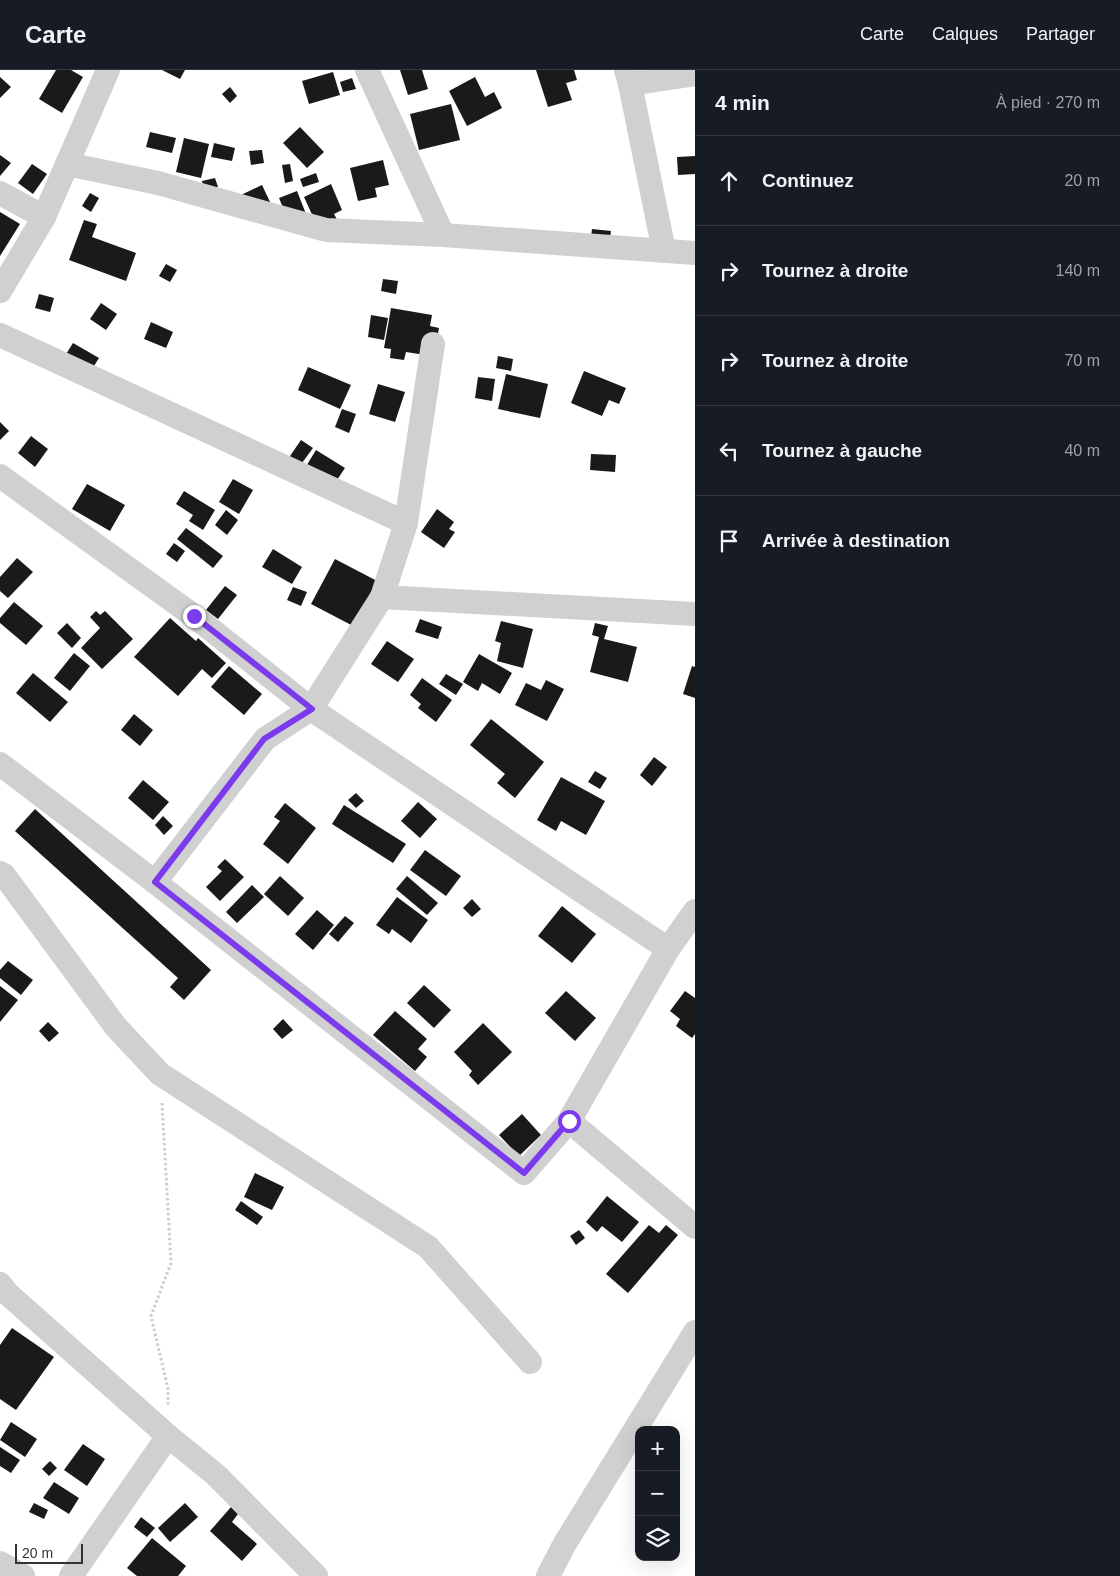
<!DOCTYPE html>
<html lang="fr">
<meta charset="utf-8">
<style>
body{margin:0;font-family:Arial,sans-serif;background:#20242c;color:#f1f3f6}
.controls{position:absolute;right:15px;bottom:15px;display:grid;overflow:hidden;border-radius:10px;box-shadow:0 5px 20px #0002}
.controls button{width:45px;height:45px;display:grid;place-items:center;padding:0;border:0;border-bottom:1px solid #363941;background:#171b24;color:#f1f3f6;font:25px sans-serif}
.scale{position:absolute;left:15px;bottom:12px;width:68px;box-sizing:border-box;padding-left:5px;border:2px solid #333;border-top:0;font-size:14px;line-height:18px;white-space:nowrap;color:#333;-webkit-text-stroke:4px #fff;paint-order:stroke}
.stop{position:absolute;width:15px;height:15px;margin:-11px;border:4px solid #7c3aed;border-radius:50%;background:#fff}
.stop.end{background:#7c3aed;border-color:#fff;box-shadow:0 1px 5px #0008}
.list{margin:0;padding:0;list-style:none}
h2{display:flex;justify-content:space-between;align-items:center;height:65px;margin:0;padding:0 20px;font-size:21px}
h2 small{font-size:16px;font-weight:400;color:#9ea1a6}
.list li{display:grid;grid-template-columns:32px 1fr auto;gap:15px;align-items:center;box-sizing:border-box;height:90px;padding:0 20px;border-top:1px solid #363941}
.list b{display:block;font-size:19px;white-space:nowrap}
.list em{font-size:16px;font-style:normal;color:#9ea1a6}
.icon{flex:none;width:28px;height:28px;fill:none;stroke:currentColor;stroke-width:2;stroke-linecap:round;stroke-linejoin:round}
.map{position:relative;flex:none;width:695px;height:1506px;overflow:hidden}
header{display:flex;align-items:center;gap:30px;box-sizing:border-box;height:70px;padding:0 25px;background:#171b24;border-bottom:1px solid #363941}
header strong{font-size:24px}
nav{display:flex;gap:28px;margin-inline-start:auto;font-size:18px}
main{display:flex}
aside{flex:1;background:#171b24}
.map>svg:first-child{display:block}
</style>
<header>
<strong>Carte</strong>
<nav><a>Carte</a><a>Calques</a><a>Partager</a></nav>
</header>
<main>
<div class="map">
<svg width="695" height="1506" viewBox="0 0 695 1506">
<rect width="100%" height="100%" fill="#fff"/>
<g fill="#1a1a1a">
<polygon points="56,0 71,0 83,7 62,43 39,29"/>
<polygon points="162,0 185,0 180,9"/>
<polygon points="400,0 422,0 428,19 408,25"/>
<polygon points="536,0 574,0 577,10 566,13 572,30 548,37"/>
<polygon points="333,2 340,25 309,34 302,11"/>
<polygon points="0,7 11,17 0,28"/>
<polygon points="475,7 485,27 494,22 502,38 467,56 449,21"/>
<polygon points="352,8 356,19 343,22 340,12"/>
<polygon points="230,17 237,26 230,33 222,24"/>
<polygon points="451,34 460,70 419,80 410,44"/>
<polygon points="300,57 324,82 307,98 283,73"/>
<polygon points="150,62 176,68 172,83 146,77"/>
<polygon points="184,68 209,74 201,108 176,102"/>
<polygon points="214,73 235,78 232,91 211,87"/>
<polygon points="262,80 264,93 251,95 249,81"/>
<polygon points="0,85 11,93 0,106"/>
<polygon points="695,86 695,104 678,105 677,87"/>
<polygon points="383,90 389,115 375,118 377,127 358,131 350,98"/>
<polygon points="32,94 47,104 33,124 18,113"/>
<polygon points="290,94 293,111 285,113 282,95"/>
<polygon points="316,103 319,112 303,117 300,109"/>
<polygon points="215,108 218,117 204,120 202,111"/>
<polygon points="331,114 342,140 334,144 339,153 320,162 304,127"/>
<polygon points="262,115 271,134 241,125"/>
<polygon points="297,121 308,149 291,157 279,128"/>
<polygon points="90,123 99,128 91,142 82,136"/>
<polygon points="0,142 20,154 0,186"/>
<polygon points="84,150 97,154 92,167 136,183 126,211 69,190"/>
<polygon points="592,159 611,161 608,185 589,183"/>
<polygon points="166,194 177,200 170,212 159,206"/>
<polygon points="383,209 398,211 396,224 381,221"/>
<polygon points="39,224 54,228 50,242 35,238"/>
<polygon points="101,233 117,244 106,260 90,249"/>
<polygon points="391,238 432,245 430,256 439,258 436,274 425,285 406,282 404,290 390,288 391,279 384,278"/>
<polygon points="371,245 388,248 384,270 368,267"/>
<polygon points="151,252 173,262 166,278 144,269"/>
<polygon points="73,273 99,288 89,304 63,289"/>
<polygon points="498,286 513,289 511,301 496,298"/>
<polygon points="308,297 351,315 340,339 298,320"/>
<polygon points="584,301 626,318 619,334 609,330 602,346 571,333"/>
<polygon points="506,304 548,314 540,348 498,339"/>
<polygon points="478,307 495,309 492,331 475,328"/>
<polygon points="378,314 405,322 395,352 369,344"/>
<polygon points="342,339 356,344 349,363 335,357"/>
<polygon points="0,352 9,361 0,370"/>
<polygon points="31,366 48,379 35,397 18,383"/>
<polygon points="301,370 313,378 299,397 288,389"/>
<polygon points="316,380 345,398 333,416 305,398"/>
<polygon points="591,384 616,385 615,402 590,400"/>
<polygon points="233,409 253,420 239,444 219,432"/>
<polygon points="87,414 125,435 110,461 72,439"/>
<polygon points="184,421 215,440 203,460 189,451 193,445 176,434"/>
<polygon points="437,439 454,452 449,459 455,462 444,478 421,462"/>
<polygon points="226,440 238,450 227,465 215,455"/>
<polygon points="186,458 223,486 213,498 177,469"/>
<polygon points="174,473 185,481 177,492 166,484"/>
<polygon points="273,479 302,497 292,514 262,497"/>
<polygon points="17,488 33,502 8,528 0,521 0,507"/>
<polygon points="335,489 379,512 355,557 311,534"/>
<polygon points="225,516 237,525 218,549 206,540"/>
<polygon points="293,517 307,522 301,536 287,530"/>
<polygon points="14,532 43,556 26,575 0,553 0,548"/>
<polygon points="96,541 100,545 105,541 133,569 102,599 81,578 100,558 90,547"/>
<polygon points="170,548 196,571 198,568 226,593 212,608 202,599 178,626 134,587"/>
<polygon points="420,549 442,557 438,569 415,562"/>
<polygon points="501,551 533,559 523,598 497,591 501,573 495,571"/>
<polygon points="67,553 81,568 72,578 57,563"/>
<polygon points="595,553 608,556 604,569 637,577 628,612 590,602 599,567 592,565"/>
<polygon points="387,571 414,589 398,612 371,594"/>
<polygon points="74,583 90,596 70,621 54,608"/>
<polygon points="479,584 512,603 500,624 482,613 478,621 463,612"/>
<polygon points="229,596 262,624 244,645 211,617"/>
<polygon points="692,596 695,597 695,628 683,624"/>
<polygon points="33,603 68,632 50,652 16,623"/>
<polygon points="446,604 463,614 456,625 439,614"/>
<polygon points="422,608 452,630 436,652 418,638 421,634 410,625"/>
<polygon points="546,610 564,619 547,651 515,635 526,613 541,620"/>
<polygon points="134,644 153,660 140,676 121,660"/>
<polygon points="491,649 544,692 515,728 497,713 505,704 470,675"/>
<polygon points="654,687 667,697 652,716 640,705"/>
<polygon points="595,701 607,708 600,719 588,712"/>
<polygon points="561,707 605,731 586,765 561,751 556,761 537,750"/>
<polygon points="143,710 169,732 153,750 128,728"/>
<polygon points="356,723 364,731 356,738 348,730"/>
<polygon points="418,732 437,749 420,768 401,751"/>
<polygon points="285,733 316,758 288,794 263,774 280,751 274,747"/>
<polygon points="344,735 406,774 393,793 332,754"/>
<polygon points="35,739 211,900 184,930 170,917 178,908 15,761"/>
<polygon points="163,746 173,756 164,765 155,755"/>
<polygon points="425,780 461,806 446,826 410,800"/>
<polygon points="225,789 244,807 220,831 206,817 222,801 217,797"/>
<polygon points="280,806 304,828 288,846 264,824"/>
<polygon points="407,806 438,833 427,845 396,819"/>
<polygon points="252,815 264,827 237,853 226,842"/>
<polygon points="397,827 428,850 411,873 392,859 389,864 376,855"/>
<polygon points="472,829 481,839 472,847 463,838"/>
<polygon points="562,836 596,864 572,893 538,866"/>
<polygon points="317,840 334,855 313,880 295,864"/>
<polygon points="345,846 354,853 338,872 329,864"/>
<polygon points="8,891 33,910 21,925 0,908 0,900"/>
<polygon points="424,915 451,940 434,958 407,933"/>
<polygon points="0,916 18,930 0,952"/>
<polygon points="566,921 596,948 575,971 545,943"/>
<polygon points="685,921 695,928 695,964 692,968 676,956 680,949 670,941"/>
<polygon points="395,941 427,969 418,979 427,987 415,1001 373,965"/>
<polygon points="283,949 293,960 282,969 273,959"/>
<polygon points="48,952 59,963 49,972 39,961"/>
<polygon points="483,953 512,982 478,1015 469,1005 472,1001 454,982"/>
<polygon points="522,1044 541,1065 519,1086 499,1065"/>
<polygon points="255,1103 284,1117 272,1140 244,1127"/>
<polygon points="607,1126 639,1152 622,1172 602,1156 597,1162 586,1152"/>
<polygon points="241,1131 263,1147 257,1155 235,1140"/>
<polygon points="649,1155 659,1163 666,1155 678,1165 628,1223 606,1204"/>
<polygon points="579,1160 585,1168 576,1175 570,1166"/>
<polygon points="12,1258 54,1287 16,1340 0,1329 0,1275"/>
<polygon points="11,1352 37,1369 25,1387 0,1370"/>
<polygon points="83,1374 105,1389 87,1416 64,1400"/>
<polygon points="0,1377 20,1390 11,1403 0,1396"/>
<polygon points="50,1391 57,1398 49,1406 42,1399"/>
<polygon points="54,1412 79,1428 69,1444 43,1428"/>
<polygon points="34,1433 48,1440 44,1449 29,1442"/>
<polygon points="185,1433 198,1447 170,1472 158,1458"/>
<polygon points="231,1437 238,1444 232,1452 257,1474 242,1491 210,1461"/>
<polygon points="141,1447 155,1458 147,1467 134,1457"/>
<polygon points="152,1468 186,1496 178,1506 137,1506 127,1498"/>
</g>
<g fill="none" stroke-linecap="round" stroke-linejoin="round">
<polyline stroke="#cdcdcd" stroke-width="3" stroke-dasharray="2.5 2.5" stroke-linecap="butt" points="162,1033 171,1193 151,1246 168,1319 168,1336"/>
<g stroke="#d0d0d0" stroke-width="24">
<polyline points="367,0 443,165"/>
<polyline points="626,0 630,14 664,181"/>
<polyline points="630,14 695,4"/>
<polyline points="67,94 158,113 326,160 443,165 695,183"/>
<polyline points="0,123 44,147"/>
<polyline points="0,221 44,147 108,0"/>
<polyline points="0,265 406,453"/>
<polyline points="0,406 194,546 311,639 668,879"/>
<polyline points="382,527 695,544"/>
<polyline points="0,694 155,812 524,1103 569,1051 668,879 695,841"/>
<polyline points="0,803 4,805 116,957 160,1004 428,1177 530,1292"/>
<polyline points="155,812 265,669 311,639 382,527 406,453 433,274"/>
<polyline points="569,1051 695,1157"/>
<polyline points="0,1214 8,1224 168,1366 216,1405 316,1506"/>
<polyline points="0,1493 23,1506"/>
<polyline points="71,1506 168,1366"/>
<polyline points="548,1506 564,1475 695,1262"/>
</g>
</g>
<g fill="none" stroke-linecap="round" stroke-linejoin="round">
<polyline stroke="#7c3aed" stroke-width="6" points="194,546 312,639 264,669 155,812 524,1103 569,1051"/>
</g>
</svg>
<div class="controls">
<button>+</button>
<button>−</button>
<button><svg class="icon" aria-label="layers" viewBox="0 0 24 24"><path d="M12 4l9 5-9 5-9-5zM3 14l9 5 9-5"/></svg></button>
</div>
<div class="scale">20 m</div>
<div class="stop" style="left:569px;top:1051px"></div>
<div class="stop end" style="left:194px;top:546px"></div>
</div>
<aside>
<h2>4 min<small>À pied · 270 m</small></h2>
<ul class="list">
<li><svg class="icon" aria-label="ahead" viewBox="0 0 24 24"><path d="M12 20V5M6 11l6-6 6 6"/></svg><div><b>Continuez</b></div><em>20 m</em></li>
<li><svg class="icon" aria-label="right" viewBox="0 0 24 24"><path d="M7 20v-9h11M14 6l5 5-5 5"/></svg><div><b>Tournez à droite</b></div><em>140 m</em></li>
<li><svg class="icon" aria-label="right" viewBox="0 0 24 24"><path d="M7 20v-9h11M14 6l5 5-5 5"/></svg><div><b>Tournez à droite</b></div><em>70 m</em></li>
<li><svg class="icon" aria-label="left" viewBox="0 0 24 24"><path d="M17 20v-9H6M10 6l-5 5 5 5"/></svg><div><b>Tournez à gauche</b></div><em>40 m</em></li>
<li><svg class="icon" aria-label="arrive" viewBox="0 0 24 24"><path d="M6 21V4h12l-3 4 3 4H6"/></svg><div><b>Arrivée à destination</b></div></li>
</ul>
</aside>
</main>
